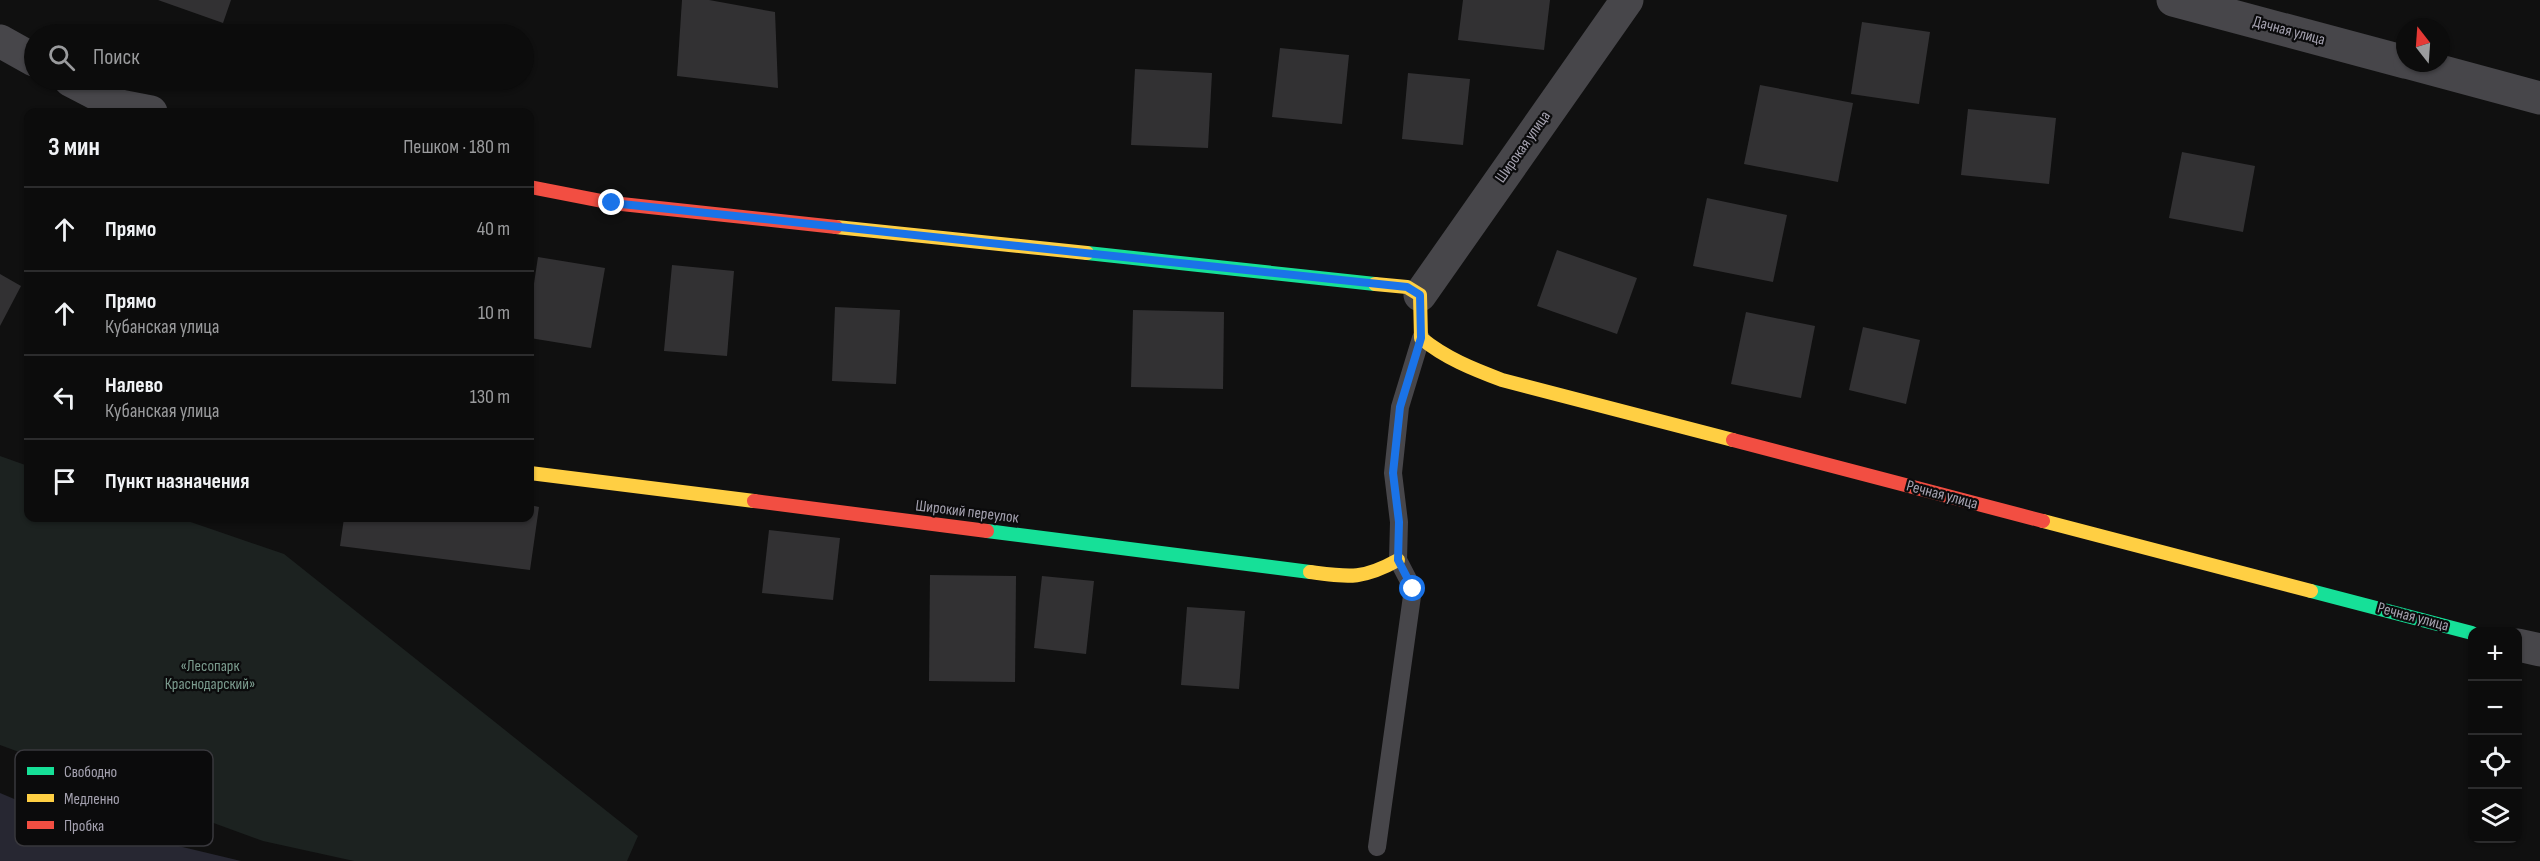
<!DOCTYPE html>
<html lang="ru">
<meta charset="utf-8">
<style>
body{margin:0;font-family:"Sofia Sans Condensed",sans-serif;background:#151515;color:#f1f3f6}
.controls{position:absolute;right:18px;bottom:18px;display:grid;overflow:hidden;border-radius:12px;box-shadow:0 2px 4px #0004}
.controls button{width:54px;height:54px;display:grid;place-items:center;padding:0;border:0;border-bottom:2px solid #2c2c2d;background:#0c0c0c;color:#f1f3f6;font:30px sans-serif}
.compass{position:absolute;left:2396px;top:18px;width:54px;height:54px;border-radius:50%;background:#0c0c0c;box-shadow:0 2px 4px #0004;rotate:343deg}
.stop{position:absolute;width:18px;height:18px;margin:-14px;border:4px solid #1a73e8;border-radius:50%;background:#fff}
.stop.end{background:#1a73e8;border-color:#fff;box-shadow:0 2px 6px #0008}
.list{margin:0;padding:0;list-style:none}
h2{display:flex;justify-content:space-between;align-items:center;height:78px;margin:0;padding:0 24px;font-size:26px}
h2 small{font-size:20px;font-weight:400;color:#9a9b9d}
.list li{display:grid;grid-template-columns:39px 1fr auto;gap:18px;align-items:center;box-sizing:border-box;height:84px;padding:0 24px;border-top:2px solid #2c2c2d}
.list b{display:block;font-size:22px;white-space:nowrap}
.list p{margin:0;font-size:20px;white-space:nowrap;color:#9a9b9d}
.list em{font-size:20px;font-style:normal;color:#9a9b9d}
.icon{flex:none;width:33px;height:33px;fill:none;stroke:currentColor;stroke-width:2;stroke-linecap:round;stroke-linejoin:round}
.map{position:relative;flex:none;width:2540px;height:861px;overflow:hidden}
.search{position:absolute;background:#0c0c0c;box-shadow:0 2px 4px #0004;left:24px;top:24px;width:510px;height:66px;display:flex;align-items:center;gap:15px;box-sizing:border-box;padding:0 21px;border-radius:33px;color:#9a9b9d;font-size:22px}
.panel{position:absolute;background:#0c0c0c;box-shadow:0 2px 4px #0004;left:24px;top:108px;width:510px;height:414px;border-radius:12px}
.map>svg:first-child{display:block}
</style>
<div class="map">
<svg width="2540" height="861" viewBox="0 0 2540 861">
<rect width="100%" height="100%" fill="#101010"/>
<polygon fill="#1c2220" points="0,456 28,466 28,518 179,518 284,554 638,836 627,861 354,861 263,841 0,745"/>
<polygon fill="#272732" points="0,793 57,817 241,861 0,861"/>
<g fill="#323133">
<polygon points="158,0 231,0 223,23"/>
<polygon points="682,0 709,0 775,12 778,88 677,76"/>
<polygon points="1463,0 1550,0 1544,50 1458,40"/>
<polygon points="1862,22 1930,32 1919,104 1851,94"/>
<polygon points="1280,48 1349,55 1342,124 1272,117"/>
<polygon points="1135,69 1212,73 1208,148 1131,145"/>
<polygon points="1408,73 1470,79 1463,145 1402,139"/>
<polygon points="1760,85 1853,103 1838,182 1744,164"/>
<polygon points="1968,109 2056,118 2049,184 1961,175"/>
<polygon points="2182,152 2255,166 2243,232 2169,218"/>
<polygon points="1707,198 1787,215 1773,282 1693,266"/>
<polygon points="1557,250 1637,278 1617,334 1537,306"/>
<polygon points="538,257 605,268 591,348 530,338 530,310"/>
<polygon points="672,265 734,271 727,356 664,351"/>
<polygon points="0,274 21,286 0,326"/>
<polygon points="835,307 900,310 896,384 832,381"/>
<polygon points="1133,310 1224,312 1223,389 1131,387"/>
<polygon points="1746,312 1815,326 1801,398 1731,384"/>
<polygon points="1863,327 1920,340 1906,404 1849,390"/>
<polygon points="530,505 539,507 530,570 340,546 344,518 530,518"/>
<polygon points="769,530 840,538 833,600 762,593"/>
<polygon points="930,575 1016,576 1015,682 929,681"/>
<polygon points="1042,576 1094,581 1086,654 1034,648"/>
<polygon points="1187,607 1245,611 1239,689 1181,685"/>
</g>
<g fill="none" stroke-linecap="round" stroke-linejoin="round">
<polyline stroke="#47464a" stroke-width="18" points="1377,847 1413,589 1398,560 1399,522 1393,473 1400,407 1421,338"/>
<g stroke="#47464a" stroke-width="33">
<polyline points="2173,0 2405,62"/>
<polyline points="0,41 34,60"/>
<polyline points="2410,63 2540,98"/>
<polyline points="70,80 120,106 151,112"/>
<polyline points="1420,295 1627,0"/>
<polyline points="2518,645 2540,650"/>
</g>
<g stroke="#16e098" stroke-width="14">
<polyline points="1087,253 1375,284"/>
<polyline points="987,531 1310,572"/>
<polyline points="2311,591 2472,633"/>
</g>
<g stroke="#ffcf43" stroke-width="14">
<polyline points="836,227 1087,253"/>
<path d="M1375 284 1407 287 1420 295 1421 338C1445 358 1473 369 1502 380L1733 440"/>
<polyline points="530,473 754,501"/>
<polyline points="2043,521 2311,591"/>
<path d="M1310 572C1349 577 1362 580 1398 560"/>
</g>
<g stroke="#f24e42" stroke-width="14">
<polyline points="530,187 612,203 836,227"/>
<polyline points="1733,440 2043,521"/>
<polyline points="754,501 987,531"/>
</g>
</g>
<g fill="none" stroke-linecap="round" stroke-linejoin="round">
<polyline stroke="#1a73e8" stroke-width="8" points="612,203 1407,287 1420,295 1421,338 1400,407 1393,473 1399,522 1398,560 1413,589"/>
</g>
<g text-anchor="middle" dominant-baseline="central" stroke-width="4.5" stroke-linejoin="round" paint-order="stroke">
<g font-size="16" fill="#a5a2b0" stroke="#0b0b0c">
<text transform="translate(2289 31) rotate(15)">Дачная улица</text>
<text transform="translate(1523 147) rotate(-55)">Широкая улица</text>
<text transform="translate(1942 495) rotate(15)">Речная улица</text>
<text transform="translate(967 512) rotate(7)">Широкий переулок</text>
<text transform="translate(2413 617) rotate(15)">Речная улица</text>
</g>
<g font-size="16" fill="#7a9a8d" stroke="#0b0b0c">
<text x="210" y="666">«Лесопарк<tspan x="210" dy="18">Краснодарский»</tspan></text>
</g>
</g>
<rect x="15" y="750" width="198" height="96" rx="9" fill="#0b0b0c" stroke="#39383d" stroke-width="1.5"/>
<rect x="27" y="767" width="27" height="8" fill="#16e098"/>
<rect x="27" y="794" width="27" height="8" fill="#ffcf43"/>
<rect x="27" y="821" width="27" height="8" fill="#f24e42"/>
<g font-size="16" fill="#a5a2b0">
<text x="64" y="777">Свободно</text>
<text x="64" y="804">Медленно</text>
<text x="64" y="831">Пробка</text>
</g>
</svg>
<div class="controls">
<button>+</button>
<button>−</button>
<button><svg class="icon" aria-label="locate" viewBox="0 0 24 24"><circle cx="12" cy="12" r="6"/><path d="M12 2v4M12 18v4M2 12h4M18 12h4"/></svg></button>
<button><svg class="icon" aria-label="layers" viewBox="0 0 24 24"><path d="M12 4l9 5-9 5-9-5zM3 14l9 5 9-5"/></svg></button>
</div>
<svg class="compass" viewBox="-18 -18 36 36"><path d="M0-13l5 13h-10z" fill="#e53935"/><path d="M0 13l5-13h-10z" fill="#9a9b9d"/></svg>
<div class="stop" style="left:1413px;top:589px"></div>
<div class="stop end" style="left:612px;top:203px"></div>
<div class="search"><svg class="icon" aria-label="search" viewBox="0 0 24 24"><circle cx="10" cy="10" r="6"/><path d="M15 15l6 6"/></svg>Поиск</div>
<section class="panel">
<h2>3 мин<small>Пешком · 180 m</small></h2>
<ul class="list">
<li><svg class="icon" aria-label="ahead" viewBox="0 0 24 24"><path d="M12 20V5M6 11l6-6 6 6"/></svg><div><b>Прямо</b></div><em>40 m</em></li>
<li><svg class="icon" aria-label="ahead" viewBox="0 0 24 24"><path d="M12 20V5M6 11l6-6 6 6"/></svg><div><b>Прямо</b><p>Кубанская улица</p></div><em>10 m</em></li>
<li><svg class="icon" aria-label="left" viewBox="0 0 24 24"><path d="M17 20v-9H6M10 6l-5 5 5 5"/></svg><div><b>Налево</b><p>Кубанская улица</p></div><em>130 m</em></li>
<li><svg class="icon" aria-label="arrive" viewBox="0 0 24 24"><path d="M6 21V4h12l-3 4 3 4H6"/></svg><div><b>Пункт назначения</b></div></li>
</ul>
</section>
</div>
